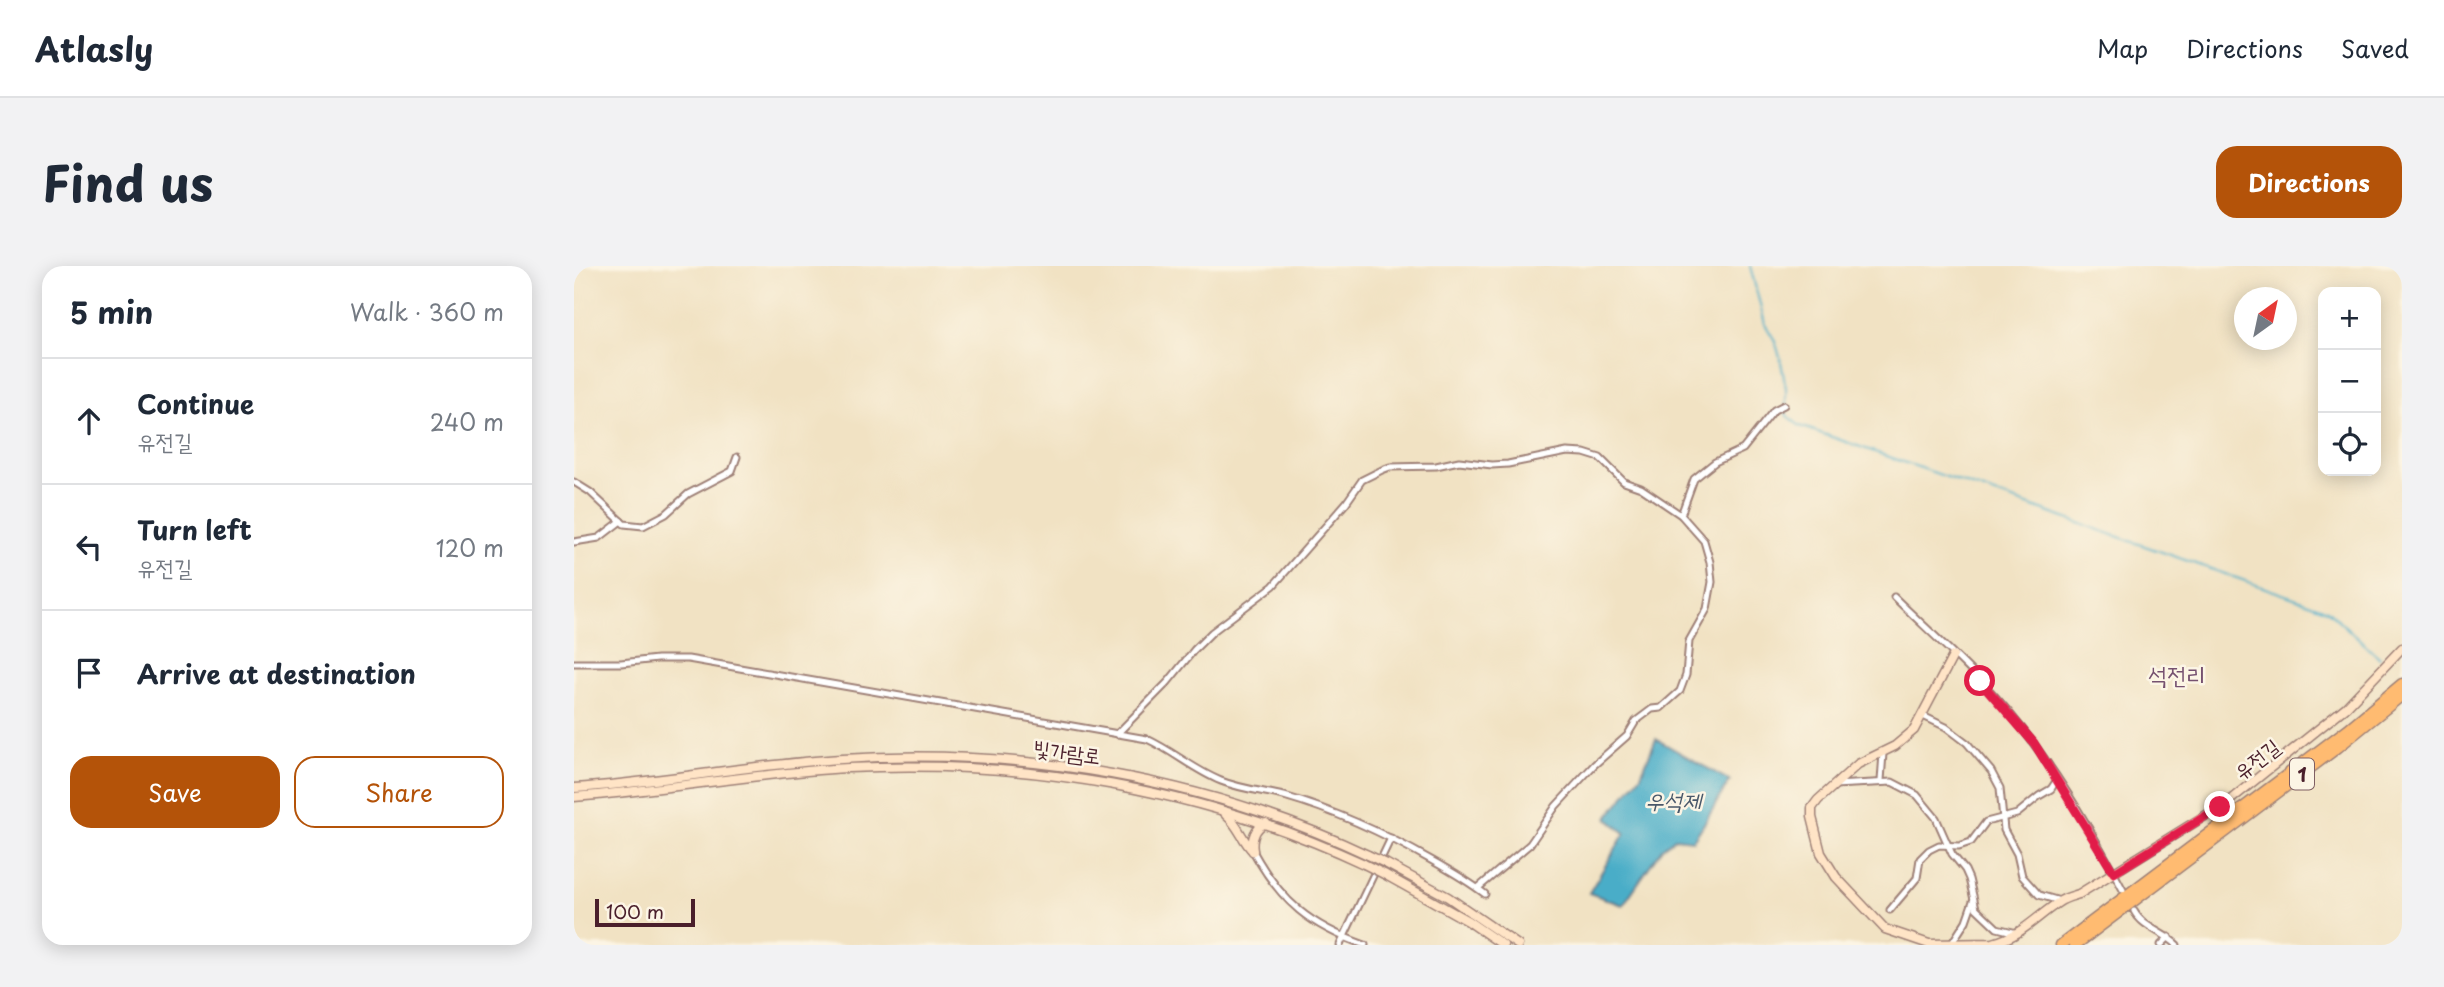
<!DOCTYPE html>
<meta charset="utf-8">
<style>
body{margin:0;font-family:"Playpen Sans","Poor Story",sans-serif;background:#f2f2f3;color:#1f2937}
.controls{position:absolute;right:21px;top:21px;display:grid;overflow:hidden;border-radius:14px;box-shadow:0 4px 18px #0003}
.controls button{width:63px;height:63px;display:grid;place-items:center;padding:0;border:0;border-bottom:2px solid #e0e1e3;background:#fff;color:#1f2937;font:35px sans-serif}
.compass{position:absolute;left:1660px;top:21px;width:63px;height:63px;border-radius:50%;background:#fff;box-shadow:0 4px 18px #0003;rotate:33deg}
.scale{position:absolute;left:21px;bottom:18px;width:100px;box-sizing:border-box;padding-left:7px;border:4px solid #4a1f2b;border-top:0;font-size:19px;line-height:24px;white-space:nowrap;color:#4a1f2b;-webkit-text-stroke:5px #fcf5e5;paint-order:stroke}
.stop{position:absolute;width:21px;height:21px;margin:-16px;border:5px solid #e11d48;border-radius:50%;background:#fff}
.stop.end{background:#e11d48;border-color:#fff;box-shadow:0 2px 7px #0008}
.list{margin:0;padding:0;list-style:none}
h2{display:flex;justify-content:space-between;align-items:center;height:91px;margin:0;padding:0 28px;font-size:30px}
h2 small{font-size:23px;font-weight:400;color:#747a83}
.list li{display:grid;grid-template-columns:46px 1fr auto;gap:21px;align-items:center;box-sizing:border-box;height:126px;padding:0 28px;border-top:2px solid #e0e1e3}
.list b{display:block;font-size:26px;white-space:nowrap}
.list p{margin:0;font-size:23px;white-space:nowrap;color:#747a83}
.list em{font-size:23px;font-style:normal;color:#747a83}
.actions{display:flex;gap:14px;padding:21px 28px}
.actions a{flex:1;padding:16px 0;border:2px solid #b45309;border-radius:21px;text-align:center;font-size:24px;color:#b45309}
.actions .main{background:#b45309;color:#fff}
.icon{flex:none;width:38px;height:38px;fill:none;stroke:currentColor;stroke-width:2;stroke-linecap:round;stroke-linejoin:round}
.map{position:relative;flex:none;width:1828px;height:679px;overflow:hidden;border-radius:21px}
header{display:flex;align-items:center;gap:42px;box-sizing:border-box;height:98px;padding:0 35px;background:#fff;border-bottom:2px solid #e0e1e3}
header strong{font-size:33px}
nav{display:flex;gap:38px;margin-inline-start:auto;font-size:24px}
.intro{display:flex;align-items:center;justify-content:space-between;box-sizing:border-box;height:168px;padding:0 42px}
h1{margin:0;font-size:49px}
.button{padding:18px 32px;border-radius:21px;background:#b45309;color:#fff;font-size:24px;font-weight:700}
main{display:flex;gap:42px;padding:0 42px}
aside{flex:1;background:#fff;border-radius:21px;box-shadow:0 4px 18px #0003}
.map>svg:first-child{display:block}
</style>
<header>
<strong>Atlasly</strong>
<nav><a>Map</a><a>Directions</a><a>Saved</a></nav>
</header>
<div class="intro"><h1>Find us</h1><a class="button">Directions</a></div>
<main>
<aside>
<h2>5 min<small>Walk · 360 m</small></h2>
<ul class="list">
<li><svg class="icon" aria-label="ahead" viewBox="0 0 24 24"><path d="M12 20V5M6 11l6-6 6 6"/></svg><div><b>Continue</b><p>유전길</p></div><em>240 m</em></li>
<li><svg class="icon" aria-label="left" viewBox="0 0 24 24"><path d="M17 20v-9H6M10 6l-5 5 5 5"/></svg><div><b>Turn left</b><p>유전길</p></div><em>120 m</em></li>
<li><svg class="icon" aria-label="arrive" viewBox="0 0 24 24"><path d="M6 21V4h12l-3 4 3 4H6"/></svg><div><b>Arrive at destination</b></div></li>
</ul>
<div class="actions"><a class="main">Save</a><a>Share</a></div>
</aside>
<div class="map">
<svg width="1828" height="679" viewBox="0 0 1828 679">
<rect width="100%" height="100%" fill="#fcf5e5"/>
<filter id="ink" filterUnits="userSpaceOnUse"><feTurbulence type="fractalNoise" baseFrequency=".0143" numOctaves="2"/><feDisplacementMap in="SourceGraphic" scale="14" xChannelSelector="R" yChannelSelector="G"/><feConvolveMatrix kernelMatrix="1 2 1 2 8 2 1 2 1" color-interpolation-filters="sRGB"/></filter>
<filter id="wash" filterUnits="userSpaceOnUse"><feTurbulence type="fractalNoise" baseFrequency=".00686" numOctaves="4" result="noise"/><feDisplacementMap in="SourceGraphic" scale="28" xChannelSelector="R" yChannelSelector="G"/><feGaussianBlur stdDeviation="1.57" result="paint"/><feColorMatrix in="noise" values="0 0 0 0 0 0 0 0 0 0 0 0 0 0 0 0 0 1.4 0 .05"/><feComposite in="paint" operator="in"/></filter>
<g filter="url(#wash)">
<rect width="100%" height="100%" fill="#f1e2c3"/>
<path fill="#48adc8" stroke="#49667a" stroke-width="2" d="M1082 473 1156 515C1142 535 1134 554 1119 574L1101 572 1088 582 1049 639 1015 627 1051 567 1033 552 1067 509Z"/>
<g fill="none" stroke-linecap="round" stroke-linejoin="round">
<polyline stroke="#48adc8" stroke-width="2" points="1176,0 1191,58 1201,75 1206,91 1212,122 1212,145 1213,150 1226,160 1746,341 1753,344 1806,392"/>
</g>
</g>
<g filter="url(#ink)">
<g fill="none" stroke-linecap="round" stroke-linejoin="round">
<defs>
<g id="street">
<polyline points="0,216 16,226 50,258 69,260 92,248 114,228 158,205 163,191"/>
<polyline points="0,276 25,272 47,255"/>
<path d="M1320 331C1358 368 1399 404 1433 444 1479 498 1516 562 1549 624"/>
<path d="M0 397H47L83 393H114L573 473C599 485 620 504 647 515 667 523 689 525 710 530 762 545 810 567 857 594 875 604 894 615 911 628"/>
<polyline points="1349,450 1372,461 1393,477 1417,505 1426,522 1430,564 1443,588 1448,610 1465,629 1486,635"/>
<polyline points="543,468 594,416 620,384 638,366 699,320 772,237 788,214 808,204 816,201 862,200 885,195 918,199 934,198 993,186 1010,187 1026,192 1050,216 1067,222 1107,249"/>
<polyline points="1307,515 1309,487"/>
<polyline points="1260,519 1318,516 1343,529 1362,552 1378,588 1391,604 1395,613 1402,642 1423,662 1443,667"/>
<path d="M679 585C707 636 736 660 791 679"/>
<polyline points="904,622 956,578 982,540 1020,499 1053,470 1062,455 1078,443 1087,442 1106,425 1112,409 1115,375 1133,343 1138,316 1136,296 1130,275 1107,249 1120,213 1141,196 1169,183 1200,144 1210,139"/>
<polyline points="1316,644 1343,612 1346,593 1355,584 1365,579 1385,580 1397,576 1412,556 1443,548 1465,530 1477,523 1483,514"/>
<path d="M1560 645C1569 662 1590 666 1603 679"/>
<polyline points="1378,677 1392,655 1399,635"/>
<polyline points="766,679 817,572"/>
<polyline points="1587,679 1595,671"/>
</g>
<g id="secondary">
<path d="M1379 390 1340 464 1321 480 1284 498 1244 534 1238 542V551L1247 587 1262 611 1311 663 1355 678 1419 677C1447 670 1462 651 1485 636 1490 632 1499 630 1505 628L1655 535 1772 441 1828 382"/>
<path d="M0 522C90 516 179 498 268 493 446 481 633 513 794 589"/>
<path d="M0 531C92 524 182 507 274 502 451 493 629 523 790 598"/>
<path d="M652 549C664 558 668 574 679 585"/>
<path d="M679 585C677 573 681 561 692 557"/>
<polyline points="813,598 874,631 944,679"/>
<polyline points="810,608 894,655 929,679"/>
</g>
<g id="highway">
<polyline points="1487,679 1774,463 1828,418"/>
<polyline points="1501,679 1764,481 1828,429"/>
</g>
</defs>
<use href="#street" stroke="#9e8077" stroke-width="9"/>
<use href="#secondary" stroke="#9e8077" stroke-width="11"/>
<use href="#highway" stroke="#9e8077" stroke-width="13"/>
<use href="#street" stroke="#fff" stroke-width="5"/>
<use href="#secondary" stroke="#ffe4c6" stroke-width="8"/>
<use href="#highway" stroke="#ffbb71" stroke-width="10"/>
<defs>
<g id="secondary-bridge">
<polyline points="794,589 813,598"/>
<polyline points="790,598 810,608"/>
</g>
</defs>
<use href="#secondary-bridge" stroke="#9e8077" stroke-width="11" stroke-linecap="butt"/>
<use href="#secondary-bridge" stroke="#ffe4c6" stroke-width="8"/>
</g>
</g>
<g fill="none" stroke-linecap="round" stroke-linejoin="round" filter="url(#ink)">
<polyline stroke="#e11d48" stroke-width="9" points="1406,415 1460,477 1540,607 1646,541"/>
</g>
<g text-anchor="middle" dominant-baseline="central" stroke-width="5" stroke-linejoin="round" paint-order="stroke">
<rect fill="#fcf5e5" stroke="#7f5f63" stroke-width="2" x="1716" y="492.5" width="24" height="31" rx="5"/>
<g font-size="19" font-weight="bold" fill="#4a1f2b">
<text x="1728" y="508">1</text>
</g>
<g font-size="21" fill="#4a1f2b" stroke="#fcf5e5">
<text transform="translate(493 485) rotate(7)">빛가람로</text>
<text transform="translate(1682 492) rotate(-38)">유전길</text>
</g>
<g font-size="23" font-style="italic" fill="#49586a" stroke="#fcf5e5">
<text x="1099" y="533">우석제</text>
</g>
<g font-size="24" fill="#765170" stroke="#fcf5e5">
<text x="1603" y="408">석전리</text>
</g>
</g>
</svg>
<div class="controls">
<button>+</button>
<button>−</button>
<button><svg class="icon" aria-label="locate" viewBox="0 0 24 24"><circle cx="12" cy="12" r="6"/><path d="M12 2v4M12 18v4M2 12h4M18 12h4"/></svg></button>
</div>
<svg class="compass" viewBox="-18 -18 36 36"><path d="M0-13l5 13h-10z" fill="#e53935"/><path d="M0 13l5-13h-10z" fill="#747a83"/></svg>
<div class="scale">100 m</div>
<div class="stop" style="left:1406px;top:415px"></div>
<div class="stop end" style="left:1646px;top:541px"></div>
</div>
</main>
